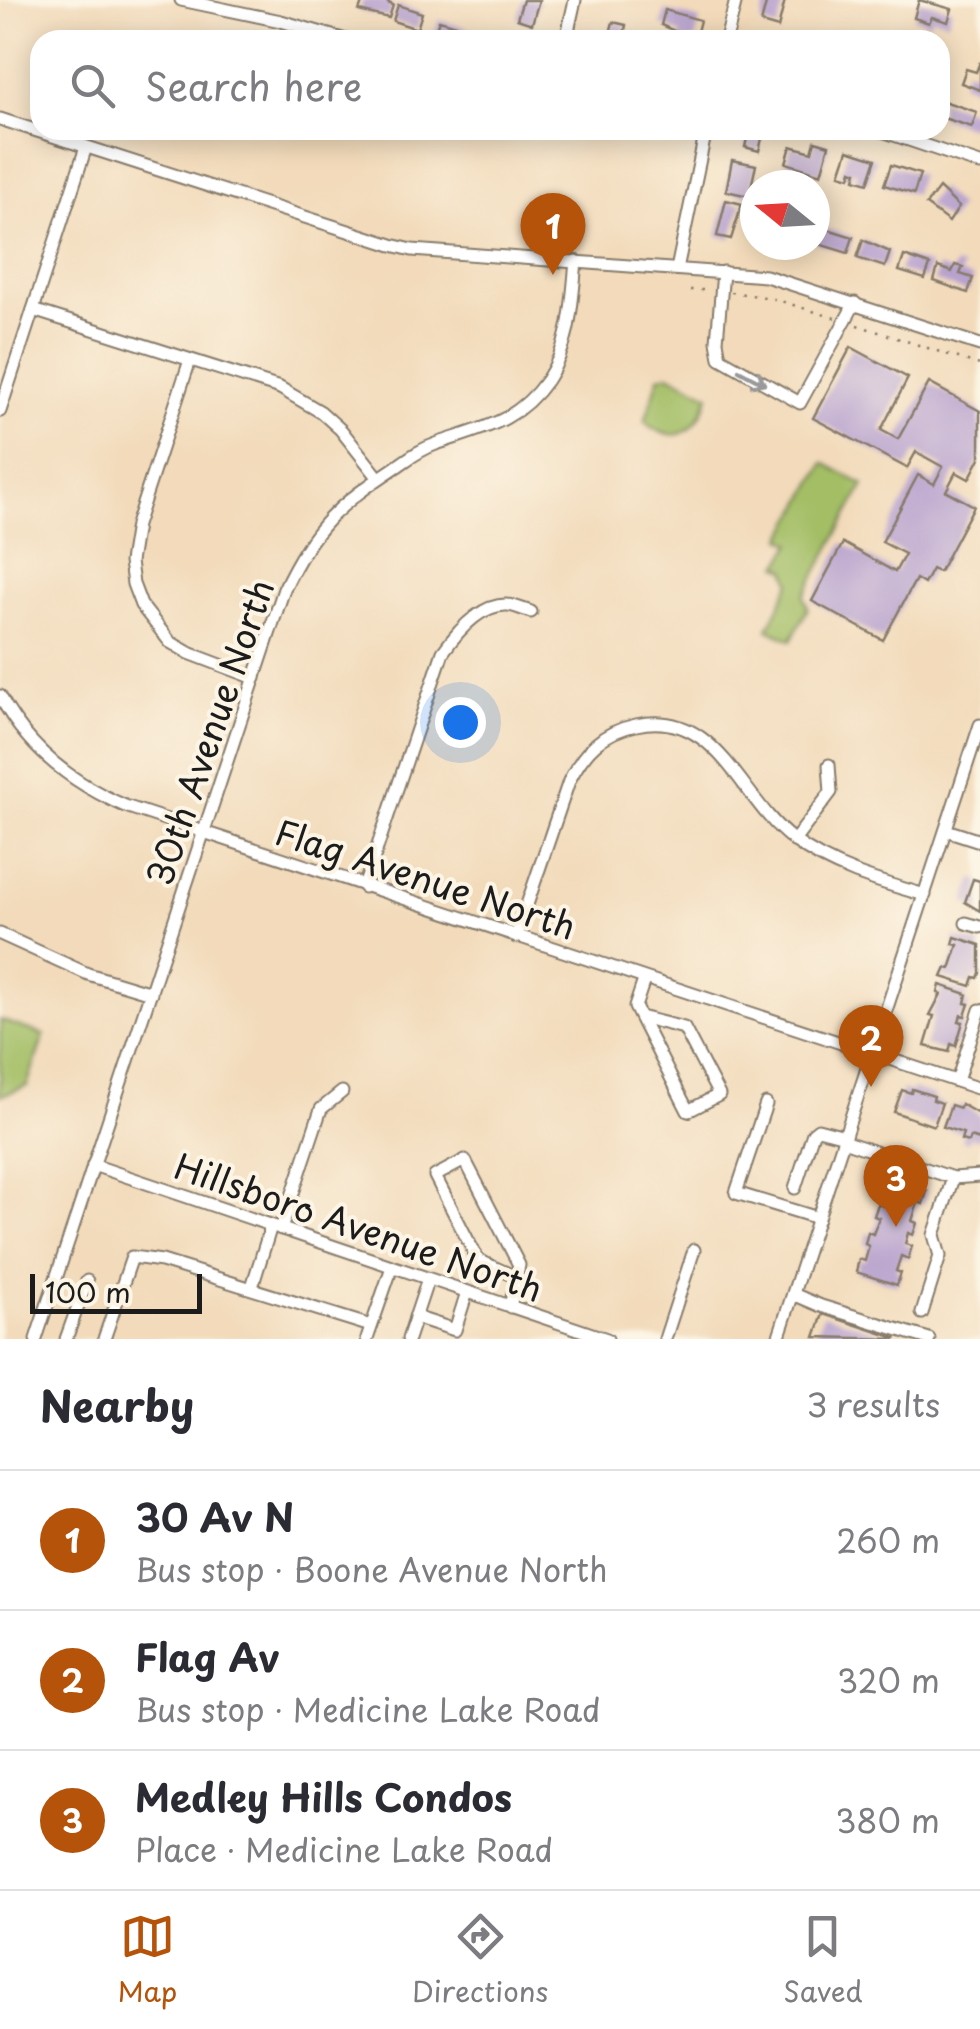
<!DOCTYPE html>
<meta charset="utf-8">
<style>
body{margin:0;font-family:"Playpen Sans",sans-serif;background:#f2f2f3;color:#2b2b33}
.compass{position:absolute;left:740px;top:170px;width:90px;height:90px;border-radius:50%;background:#fff;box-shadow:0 5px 25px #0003;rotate:288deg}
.scale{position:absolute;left:30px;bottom:25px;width:172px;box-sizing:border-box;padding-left:10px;border:5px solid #1c1c1c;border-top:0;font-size:28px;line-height:35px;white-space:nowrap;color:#1c1c1c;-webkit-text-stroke:8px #fcf5e5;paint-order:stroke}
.you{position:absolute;left:460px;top:722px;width:35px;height:35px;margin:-25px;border:8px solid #fff;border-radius:50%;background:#1a73e8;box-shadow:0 0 0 15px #1a73e833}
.badge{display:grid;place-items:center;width:65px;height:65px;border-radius:50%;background:#b45309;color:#fff;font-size:32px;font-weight:700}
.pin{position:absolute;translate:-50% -82px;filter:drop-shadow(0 2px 5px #0008)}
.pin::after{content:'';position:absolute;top:52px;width:35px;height:30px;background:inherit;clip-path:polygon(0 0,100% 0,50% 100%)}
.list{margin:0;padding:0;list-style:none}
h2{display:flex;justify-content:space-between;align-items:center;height:130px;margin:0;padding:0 40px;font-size:42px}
h2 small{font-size:32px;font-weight:400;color:#7c7c81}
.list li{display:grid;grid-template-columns:65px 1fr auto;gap:30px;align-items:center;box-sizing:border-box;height:140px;padding:0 40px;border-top:2px solid #e1e1e2}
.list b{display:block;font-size:38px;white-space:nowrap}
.list p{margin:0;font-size:32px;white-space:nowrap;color:#7c7c81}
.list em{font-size:32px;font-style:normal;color:#7c7c81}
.icon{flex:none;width:55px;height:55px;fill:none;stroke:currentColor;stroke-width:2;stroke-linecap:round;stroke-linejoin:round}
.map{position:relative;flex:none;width:980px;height:1339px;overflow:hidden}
.search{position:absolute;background:#fff;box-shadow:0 5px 25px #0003;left:30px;right:30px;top:30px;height:110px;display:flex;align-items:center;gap:25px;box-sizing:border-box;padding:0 35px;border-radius:30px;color:#7c7c81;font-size:38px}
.sheet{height:550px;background:#fff}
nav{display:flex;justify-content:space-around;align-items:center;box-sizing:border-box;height:140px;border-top:2px solid #e1e1e2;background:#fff;font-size:28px;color:#7c7c81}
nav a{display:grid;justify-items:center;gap:5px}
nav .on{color:#b45309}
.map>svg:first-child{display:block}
</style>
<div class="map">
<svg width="980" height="1339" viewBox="0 0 980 1339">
<rect width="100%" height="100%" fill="#fcf5e5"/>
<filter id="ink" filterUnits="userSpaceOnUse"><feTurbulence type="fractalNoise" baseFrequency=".01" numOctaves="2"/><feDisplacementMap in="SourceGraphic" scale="20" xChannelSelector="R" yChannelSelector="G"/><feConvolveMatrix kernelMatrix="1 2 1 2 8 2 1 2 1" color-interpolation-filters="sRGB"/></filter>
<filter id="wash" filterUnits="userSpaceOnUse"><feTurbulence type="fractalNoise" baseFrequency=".0048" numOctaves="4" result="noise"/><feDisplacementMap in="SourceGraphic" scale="40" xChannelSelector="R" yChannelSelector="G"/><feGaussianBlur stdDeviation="2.25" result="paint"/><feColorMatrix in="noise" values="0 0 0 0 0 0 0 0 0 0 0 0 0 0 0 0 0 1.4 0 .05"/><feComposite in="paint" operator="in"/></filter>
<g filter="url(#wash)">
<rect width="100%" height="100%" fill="#f2daba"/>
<g fill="#a3be65" stroke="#606d40" stroke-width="2.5">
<path d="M669 374 709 395C698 429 677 450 645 422L659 377Z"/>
<polygon points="824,463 864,485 804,596 808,608 791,640 768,629 791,582 786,569 779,566 792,543 783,538"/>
<polygon points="0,1020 44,1035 27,1086 0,1096"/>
</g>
<g id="blocks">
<g fill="#b7a1ce">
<polygon points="363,0 389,0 388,3 393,5 389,18 359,11"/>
<polygon points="523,0 539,0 532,24 517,19"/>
<polygon points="767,0 785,0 778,28 761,23"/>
<polygon points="919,0 952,9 948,22 932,17 929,23 914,18"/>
<polygon points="398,5 422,13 417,29 393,21"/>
<polygon points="665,10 700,20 695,40 679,40 681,34 661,25"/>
<polygon points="439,20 474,30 471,40 445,40 433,36"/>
<polygon points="613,22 626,25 623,40 597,40 598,35 609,37"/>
<polygon points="980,62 980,90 961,83 966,69 976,72"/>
<polygon points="940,100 977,112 972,127 940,117"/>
<polygon points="739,130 764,130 759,151 745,147 748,134"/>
<polygon points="815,141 829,145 821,174 786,163 791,146 812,152"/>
<polygon points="848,150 876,159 868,183 855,179 857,172 852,170 850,177 840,174"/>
<polygon points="732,160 756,165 749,196 726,191"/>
<polygon points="891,165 920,174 914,194 884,185"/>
<polygon points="939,188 959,207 949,222 926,205"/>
<polygon points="726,200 742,204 731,239 717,236"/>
<polygon points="818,226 853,237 848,253 815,243"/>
<polygon points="863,240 890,252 885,267 857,258"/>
<polygon points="904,256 930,265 925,279 899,271"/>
<polygon points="955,265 963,267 960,274 973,278 968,293 934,281 938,267 952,272"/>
<polygon points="851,347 908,378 881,430 898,439 929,383 980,411 980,458 969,479 956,472 946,491 974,506 939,572 932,569 924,584 916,579 883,640 812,601 843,543 895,572 905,554 882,542 918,475 934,484 943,467 916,452 907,468 813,418"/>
<polygon points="973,879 980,881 980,911 965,902"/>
<polygon points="955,937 980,945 980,973 978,978 974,977 971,986 942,977 946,968 950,969 958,945 953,944"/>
<polygon points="940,985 967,994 965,1003 969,1004 965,1016 961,1015 959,1021 963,1022 956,1046 951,1044 949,1052 925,1046 934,1016 930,1015 941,994 938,993"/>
<polygon points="912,1089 934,1096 933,1100 942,1103 934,1126 894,1112 902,1090 911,1093"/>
<polygon points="961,1104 980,1115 980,1140 970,1137 968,1142 961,1140 963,1133 943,1127 951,1105 960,1108"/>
<polygon points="886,1178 927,1191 923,1204 918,1202 912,1221 917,1223 913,1235 908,1233 905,1244 912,1246 908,1259 901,1256 896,1271 901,1273 897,1285 856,1272 859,1259 865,1261 869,1246 865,1244 868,1232 873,1234 879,1218 874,1216 878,1204 883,1206 887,1192 882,1191"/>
<polygon points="823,1314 896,1338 895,1339 815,1337"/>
</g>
</g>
</g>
<g filter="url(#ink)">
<use href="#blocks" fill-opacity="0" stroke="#877b6b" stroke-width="2.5"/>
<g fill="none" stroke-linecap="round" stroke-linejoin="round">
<defs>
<g id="minor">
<polyline points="181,0 281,21 346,40"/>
<polyline points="566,40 575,0"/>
<polyline points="726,40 736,0"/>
<polyline points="0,119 392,245 412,250 766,276 980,345"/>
<polyline points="879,130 980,164"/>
<polyline points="677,269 706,130"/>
<polyline points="723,272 717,341 720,358 800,403 855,303"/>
<polyline points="33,310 280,388 321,412 341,430 378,477"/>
<polyline points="190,360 136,525 130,562 133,584 141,605 170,642 189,653 255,678"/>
<polyline points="0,411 86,147"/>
<path d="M0 696C27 748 72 783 125 806L980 1089"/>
<polyline points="946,830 980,841"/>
<polyline points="794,841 831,792 829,765"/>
<path d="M364 887 443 652C457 632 480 604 507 605 514 605 524 610 531 612"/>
<polyline points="966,923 980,927"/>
<polyline points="0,934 88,974 151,993"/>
<path d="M516 937 569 781C584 751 602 732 636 725 717 707 740 799 792 839 830 868 879 882 925 895"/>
<polyline points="640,1017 684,1028 719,1095 688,1111 640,1017 635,1007 644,980"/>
<polyline points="957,1081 980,1010"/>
<polyline points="766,1104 736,1193 818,1218"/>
<polyline points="843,1141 953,1178 934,1235 940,1256 922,1313"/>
<polyline points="93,1165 607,1339"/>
<polyline points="953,1178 980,1176"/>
<polyline points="795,1188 813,1133 818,1129 845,1136"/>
<polyline points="281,1229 321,1109 342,1092"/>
<polyline points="252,1287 271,1226"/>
<polyline points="793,1294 821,1306 929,1339"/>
<polyline points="510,1307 519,1265 465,1160 435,1176 478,1260 518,1278"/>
<polyline points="415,1317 455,1330 467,1292"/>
<path d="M36 1339 284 589C314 525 339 505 396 467 409 458 421 449 436 444 482 428 517 423 547 380 571 344 572 302 576 261"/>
<polyline points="66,1339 87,1281"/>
<polyline points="104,1339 132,1257 162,1261 371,1326"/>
<polyline points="367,1339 392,1267"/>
<polyline points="408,1339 428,1279"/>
<polyline points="665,1339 694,1250"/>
<polyline points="778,1339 980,725"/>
</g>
</defs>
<use href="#minor" stroke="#877b6b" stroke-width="15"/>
<g stroke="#877b6b" stroke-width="2.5" stroke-dasharray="2.5 8" stroke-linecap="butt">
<polyline points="690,290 708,290"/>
<polyline points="731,292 771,298 835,318"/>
<polyline points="857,325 980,365"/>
</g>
<use href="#minor" stroke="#fff" stroke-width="11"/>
</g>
<defs><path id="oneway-shaft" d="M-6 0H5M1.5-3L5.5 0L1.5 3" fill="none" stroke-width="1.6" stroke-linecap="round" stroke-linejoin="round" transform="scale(2.5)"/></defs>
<use stroke="#999" href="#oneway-shaft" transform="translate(752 377) rotate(28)"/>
</g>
<g text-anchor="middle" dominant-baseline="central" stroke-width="8" stroke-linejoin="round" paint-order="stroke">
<g font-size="35" fill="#1c1c1c" stroke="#fcf5e5">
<text transform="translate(209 732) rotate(-71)">30th Avenue North</text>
<text transform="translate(426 878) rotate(18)">Flag Avenue North</text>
<text transform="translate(359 1226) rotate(19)">Hillsboro Avenue North</text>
</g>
</g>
</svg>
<svg class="compass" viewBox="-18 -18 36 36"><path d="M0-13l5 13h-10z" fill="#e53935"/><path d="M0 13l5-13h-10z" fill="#7c7c81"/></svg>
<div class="scale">100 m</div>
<div class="you"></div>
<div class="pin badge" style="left:553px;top:275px">1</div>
<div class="pin badge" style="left:871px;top:1087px">2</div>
<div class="pin badge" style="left:896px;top:1227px">3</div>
<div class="search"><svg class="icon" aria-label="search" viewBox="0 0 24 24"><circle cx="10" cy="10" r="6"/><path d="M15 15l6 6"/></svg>Search here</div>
</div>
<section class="sheet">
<h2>Nearby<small>3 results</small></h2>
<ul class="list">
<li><span class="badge">1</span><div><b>30 Av N</b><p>Bus stop · Boone Avenue North</p></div><em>260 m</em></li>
<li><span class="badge">2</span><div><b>Flag Av</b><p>Bus stop · Medicine Lake Road</p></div><em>320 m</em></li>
<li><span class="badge">3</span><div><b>Medley Hills Condos</b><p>Place · Medicine Lake Road</p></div><em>380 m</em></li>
</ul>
</section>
<nav>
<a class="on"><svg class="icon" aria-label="map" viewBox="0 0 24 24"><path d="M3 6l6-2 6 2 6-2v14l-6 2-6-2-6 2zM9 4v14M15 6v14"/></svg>Map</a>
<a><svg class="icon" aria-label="directions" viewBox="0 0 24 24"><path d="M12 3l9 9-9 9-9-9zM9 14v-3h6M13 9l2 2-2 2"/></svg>Directions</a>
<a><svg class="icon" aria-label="saved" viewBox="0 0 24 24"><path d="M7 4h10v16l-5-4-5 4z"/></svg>Saved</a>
</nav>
